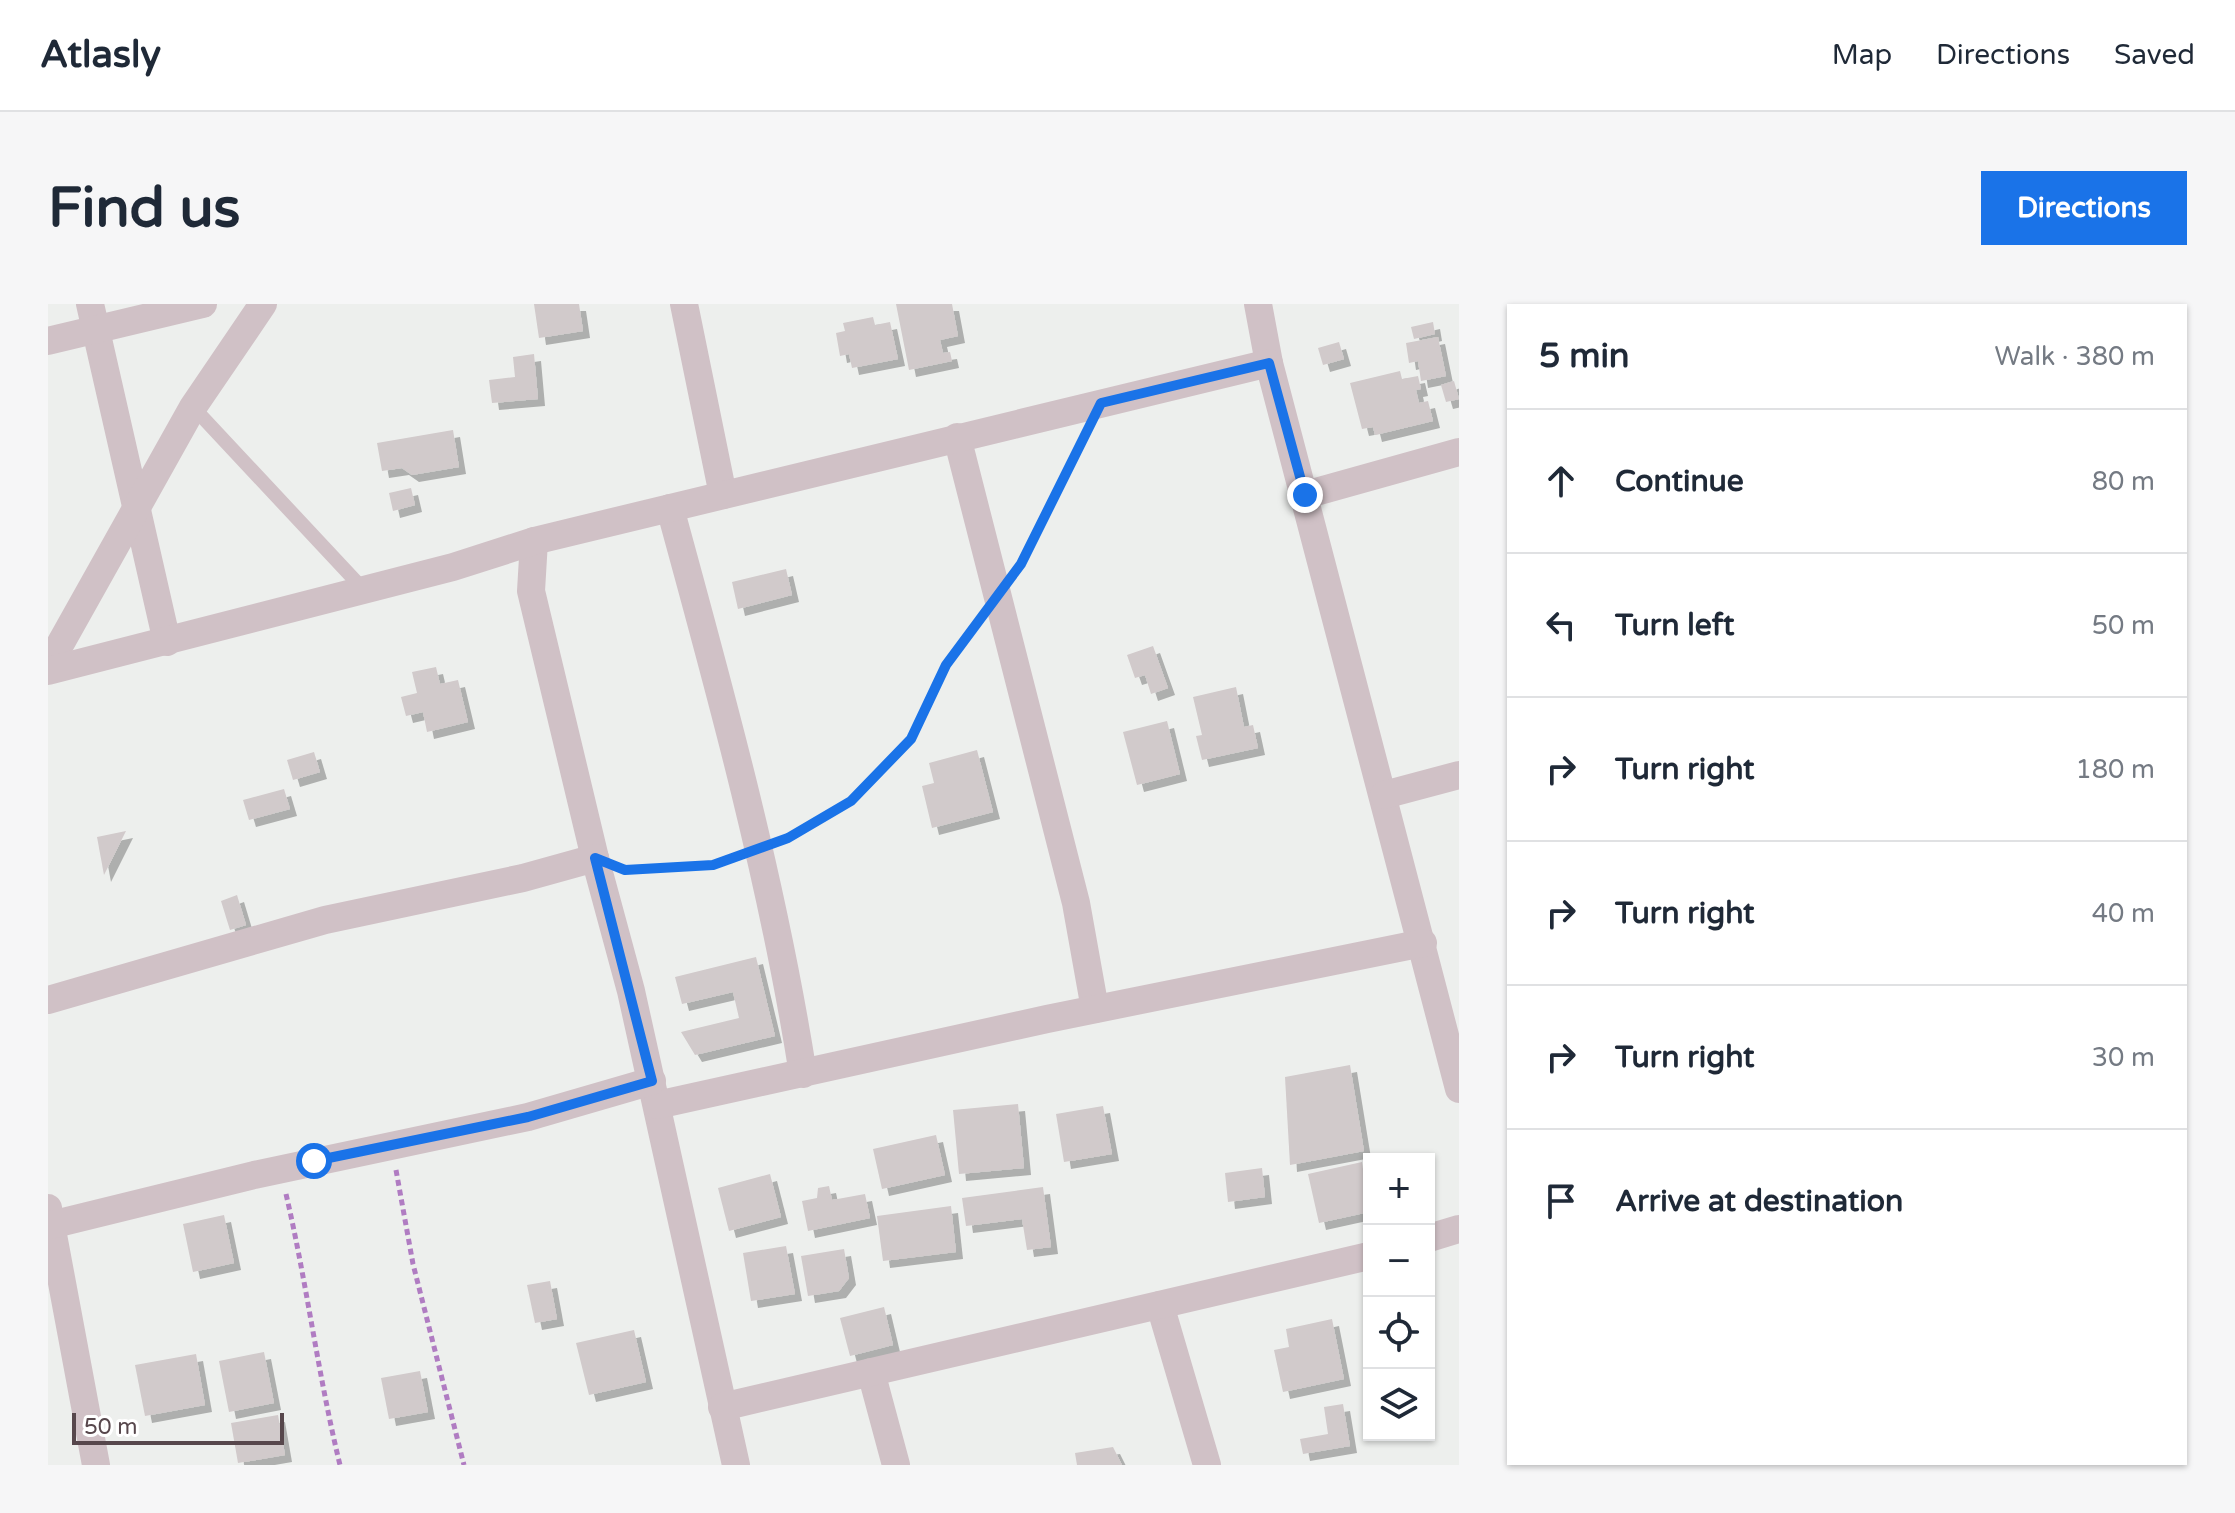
<!DOCTYPE html>
<meta charset="utf-8">
<style>
body{margin:0;font-family:"Varela Round",sans-serif;background:#f6f6f7;color:#1f2937}
.controls{position:absolute;right:24px;bottom:24px;display:grid;overflow:hidden;border-radius:0px;box-shadow:0 2px 6px #0004}
.controls button{width:72px;height:72px;display:grid;place-items:center;padding:0;border:0;border-bottom:2px solid #e0e1e3;background:#fff;color:#1f2937;font:40px sans-serif}
.scale{position:absolute;left:24px;bottom:20px;width:212px;box-sizing:border-box;padding-left:8px;border:4px solid #57474c;border-top:0;font-size:22px;line-height:28px;white-space:nowrap;color:#57474c;-webkit-text-stroke:6px #fff;paint-order:stroke}
.stop{position:absolute;width:24px;height:24px;margin:-18px;border:6px solid #1a73e8;border-radius:50%;background:#fff}
.stop.end{background:#1a73e8;border-color:#fff;box-shadow:0 2px 8px #0008}
.list{margin:0;padding:0;list-style:none}
h2{display:flex;justify-content:space-between;align-items:center;height:104px;margin:0;padding:0 32px;font-size:34px}
h2 small{font-size:26px;font-weight:400;color:#747a83}
.list li{display:grid;grid-template-columns:52px 1fr auto;gap:24px;align-items:center;box-sizing:border-box;height:144px;padding:0 32px;border-top:2px solid #e0e1e3}
.list b{display:block;font-size:30px;white-space:nowrap}
.list em{font-size:26px;font-style:normal;color:#747a83}
.icon{flex:none;width:44px;height:44px;fill:none;stroke:currentColor;stroke-width:2;stroke-linecap:round;stroke-linejoin:round}
.map{position:relative;flex:none;width:1411px;height:1161px;overflow:hidden;border-radius:0px}
header{display:flex;align-items:center;gap:48px;box-sizing:border-box;height:112px;padding:0 40px;background:#fff;border-bottom:2px solid #e0e1e3}
header strong{font-size:38px}
nav{display:flex;gap:44px;margin-inline-start:auto;font-size:28px}
.intro{display:flex;align-items:center;justify-content:space-between;box-sizing:border-box;height:192px;padding:0 48px}
h1{margin:0;font-size:56px}
.button{padding:20px 36px;border-radius:0px;background:#1a73e8;color:#fff;font-size:28px;font-weight:700}
main{display:flex;gap:48px;padding:0 48px}
aside{flex:1;background:#fff;border-radius:0px;box-shadow:0 2px 6px #0004}
.map>svg:first-child{display:block}
</style>
<header>
<strong>Atlasly</strong>
<nav><a>Map</a><a>Directions</a><a>Saved</a></nav>
</header>
<div class="intro"><h1>Find us</h1><a class="button">Directions</a></div>
<main>
<div class="map">
<svg width="1411" height="1161" viewBox="0 0 1411 1161">
<defs>
<filter id="shadow"><feDropShadow dx="7" dy="7" stdDeviation="0" flood-color="#0004"/></filter>
</defs>
<rect width="100%" height="100%" fill="#edefed"/>
<g fill="#d1cacb" filter="url(#shadow)">
<polygon points="486,0 531,0 535,27 491,34"/>
<polygon points="848,0 904,0 910,32 892,36 895,49 902,48 904,57 861,66"/>
<polygon points="825,13 827,21 842,18 850,55 804,64 801,50 792,52 788,29 797,27 795,19"/>
<polygon points="1385,18 1387,30 1366,35 1363,23"/>
<polygon points="1390,33 1398,72 1373,77 1370,57 1361,59 1358,39"/>
<polygon points="1291,38 1296,55 1275,61 1270,44"/>
<polygon points="486,50 490,95 444,99 441,76 467,73 465,53"/>
<polygon points="1352,67 1354,75 1370,72 1373,85 1368,86 1371,99 1380,97 1385,117 1327,131 1325,123 1314,125 1302,79"/>
<polygon points="1406,77 1411,95 1398,98 1393,81"/>
<polygon points="405,126 411,163 364,171 354,164 334,167 329,139"/>
<polygon points="363,184 367,201 345,207 341,189"/>
<polygon points="738,265 744,291 690,305 684,278"/>
<polygon points="1105,342 1120,384 1103,390 1097,371 1087,374 1079,351"/>
<polygon points="388,363 392,380 410,376 420,418 379,428 375,408 358,412 353,393 369,389 364,368"/>
<polygon points="1188,383 1196,423 1205,421 1210,444 1154,456 1148,432 1154,431 1145,393"/>
<polygon points="1119,417 1132,470 1089,481 1075,428"/>
<polygon points="929,446 945,508 884,524 874,482 886,479 881,459"/>
<polygon points="266,448 272,468 245,476 239,456"/>
<polygon points="236,485 242,505 201,516 195,496"/>
<polygon points="78,527 56,571 49,533"/>
<polygon points="189,591 198,621 182,626 173,597"/>
<polygon points="708,653 727,732 647,751 633,728 691,714 685,688 634,700 627,673"/>
<polygon points="1302,761 1316,847 1242,861 1237,773"/>
<polygon points="970,800 976,864 911,870 905,806"/>
<polygon points="1055,802 1064,850 1016,858 1008,810"/>
<polygon points="888,831 897,871 834,885 825,845"/>
<polygon points="1314,858 1321,908 1271,919 1260,870"/>
<polygon points="1214,864 1217,893 1180,898 1177,869"/>
<polygon points="722,870 733,913 681,927 670,884"/>
<polygon points="781,882 784,896 817,890 822,914 760,927 754,897 769,894 770,884"/>
<polygon points="995,883 1003,943 979,946 974,915 918,922 914,894"/>
<polygon points="903,902 908,948 835,957 829,912"/>
<polygon points="176,911 186,959 145,968 135,920"/>
<polygon points="738,942 747,990 703,997 695,949"/>
<polygon points="796,945 801,974 791,987 760,992 753,952"/>
<polygon points="502,977 509,1015 487,1019 479,981"/>
<polygon points="836,1003 845,1041 802,1052 792,1014"/>
<polygon points="1284,1015 1296,1075 1235,1088 1226,1046 1241,1043 1238,1025"/>
<polygon points="586,1026 598,1078 541,1091 528,1039"/>
<polygon points="216,1048 226,1099 181,1108 171,1057"/>
<polygon points="148,1050 157,1101 97,1112 87,1061"/>
<polygon points="372,1067 380,1108 341,1115 333,1074"/>
<polygon points="1295,1100 1302,1142 1255,1150 1252,1135 1280,1130 1276,1103"/>
<polygon points="230,1111 237,1151 190,1159 183,1119"/>
<polygon points="1065,1143 1074,1161 1029,1161 1027,1149"/>
</g>
<g fill="none" stroke-linecap="round" stroke-linejoin="round">
<g stroke="#b07cc2" stroke-width="5" stroke-dasharray="6 4" stroke-linecap="butt">
<polyline points="971,263 1037,132"/>
<polyline points="736,536 803,497 863,435 898,361 930,319"/>
<polyline points="577,566 665,561 686,554"/>
<polyline points="348,866 365,960 416,1161"/>
<path d="M238 890C259 980 270 1071 292 1161"/>
</g>
<polyline stroke="#d0c1c6" stroke-width="14" points="145,103 316,286"/>
<g stroke="#d0c1c6" stroke-width="28">
<polyline points="42,0 119,338"/>
<polyline points="636,0 675,191"/>
<polyline points="1210,0 1221,59 1411,785"/>
<polyline points="0,37 155,0"/>
<polyline points="909,133 1028,599 1047,705"/>
<polyline points="1257,191 1411,148"/>
<path d="M622 204C673 390 725 579 755 770"/>
<polyline points="486,237 483,287 547,554 583,687 688,1161"/>
<polyline points="0,362 145,103 215,0"/>
<polyline points="0,367 405,263 486,237 1221,59"/>
<polyline points="1336,491 1411,471"/>
<polyline points="0,696 277,616 475,574 547,554"/>
<polyline points="609,801 999,715 1375,639"/>
<polyline points="0,904 48,1161"/>
<polyline points="3,921 206,871 480,813 604,777"/>
<polyline points="1381,934 1411,925"/>
<polyline points="1112,1001 1159,1161"/>
<polyline points="823,1068 848,1161"/>
<polyline points="674,1103 1321,952"/>
</g>
</g>
<g fill="none" stroke-linecap="round" stroke-linejoin="round">
<polyline stroke="#1a73e8" stroke-width="10" points="266,857 480,813 604,777 547,554 577,566 665,561 740,534 803,497 863,435 898,361 973,260 1053,99 1221,59 1257,191"/>
</g>
</svg>
<div class="controls">
<button>+</button>
<button>−</button>
<button><svg class="icon" aria-label="locate" viewBox="0 0 24 24"><circle cx="12" cy="12" r="6"/><path d="M12 2v4M12 18v4M2 12h4M18 12h4"/></svg></button>
<button><svg class="icon" aria-label="layers" viewBox="0 0 24 24"><path d="M12 4l9 5-9 5-9-5zM3 14l9 5 9-5"/></svg></button>
</div>
<div class="scale">50 m</div>
<div class="stop" style="left:266px;top:857px"></div>
<div class="stop end" style="left:1257px;top:191px"></div>
</div>
<aside>
<h2>5 min<small>Walk · 380 m</small></h2>
<ul class="list">
<li><svg class="icon" aria-label="ahead" viewBox="0 0 24 24"><path d="M12 20V5M6 11l6-6 6 6"/></svg><div><b>Continue</b></div><em>80 m</em></li>
<li><svg class="icon" aria-label="left" viewBox="0 0 24 24"><path d="M17 20v-9H6M10 6l-5 5 5 5"/></svg><div><b>Turn left</b></div><em>50 m</em></li>
<li><svg class="icon" aria-label="right" viewBox="0 0 24 24"><path d="M7 20v-9h11M14 6l5 5-5 5"/></svg><div><b>Turn right</b></div><em>180 m</em></li>
<li><svg class="icon" aria-label="right" viewBox="0 0 24 24"><path d="M7 20v-9h11M14 6l5 5-5 5"/></svg><div><b>Turn right</b></div><em>40 m</em></li>
<li><svg class="icon" aria-label="right" viewBox="0 0 24 24"><path d="M7 20v-9h11M14 6l5 5-5 5"/></svg><div><b>Turn right</b></div><em>30 m</em></li>
<li><svg class="icon" aria-label="arrive" viewBox="0 0 24 24"><path d="M6 21V4h12l-3 4 3 4H6"/></svg><div><b>Arrive at destination</b></div></li>
</ul>
</aside>
</main>
